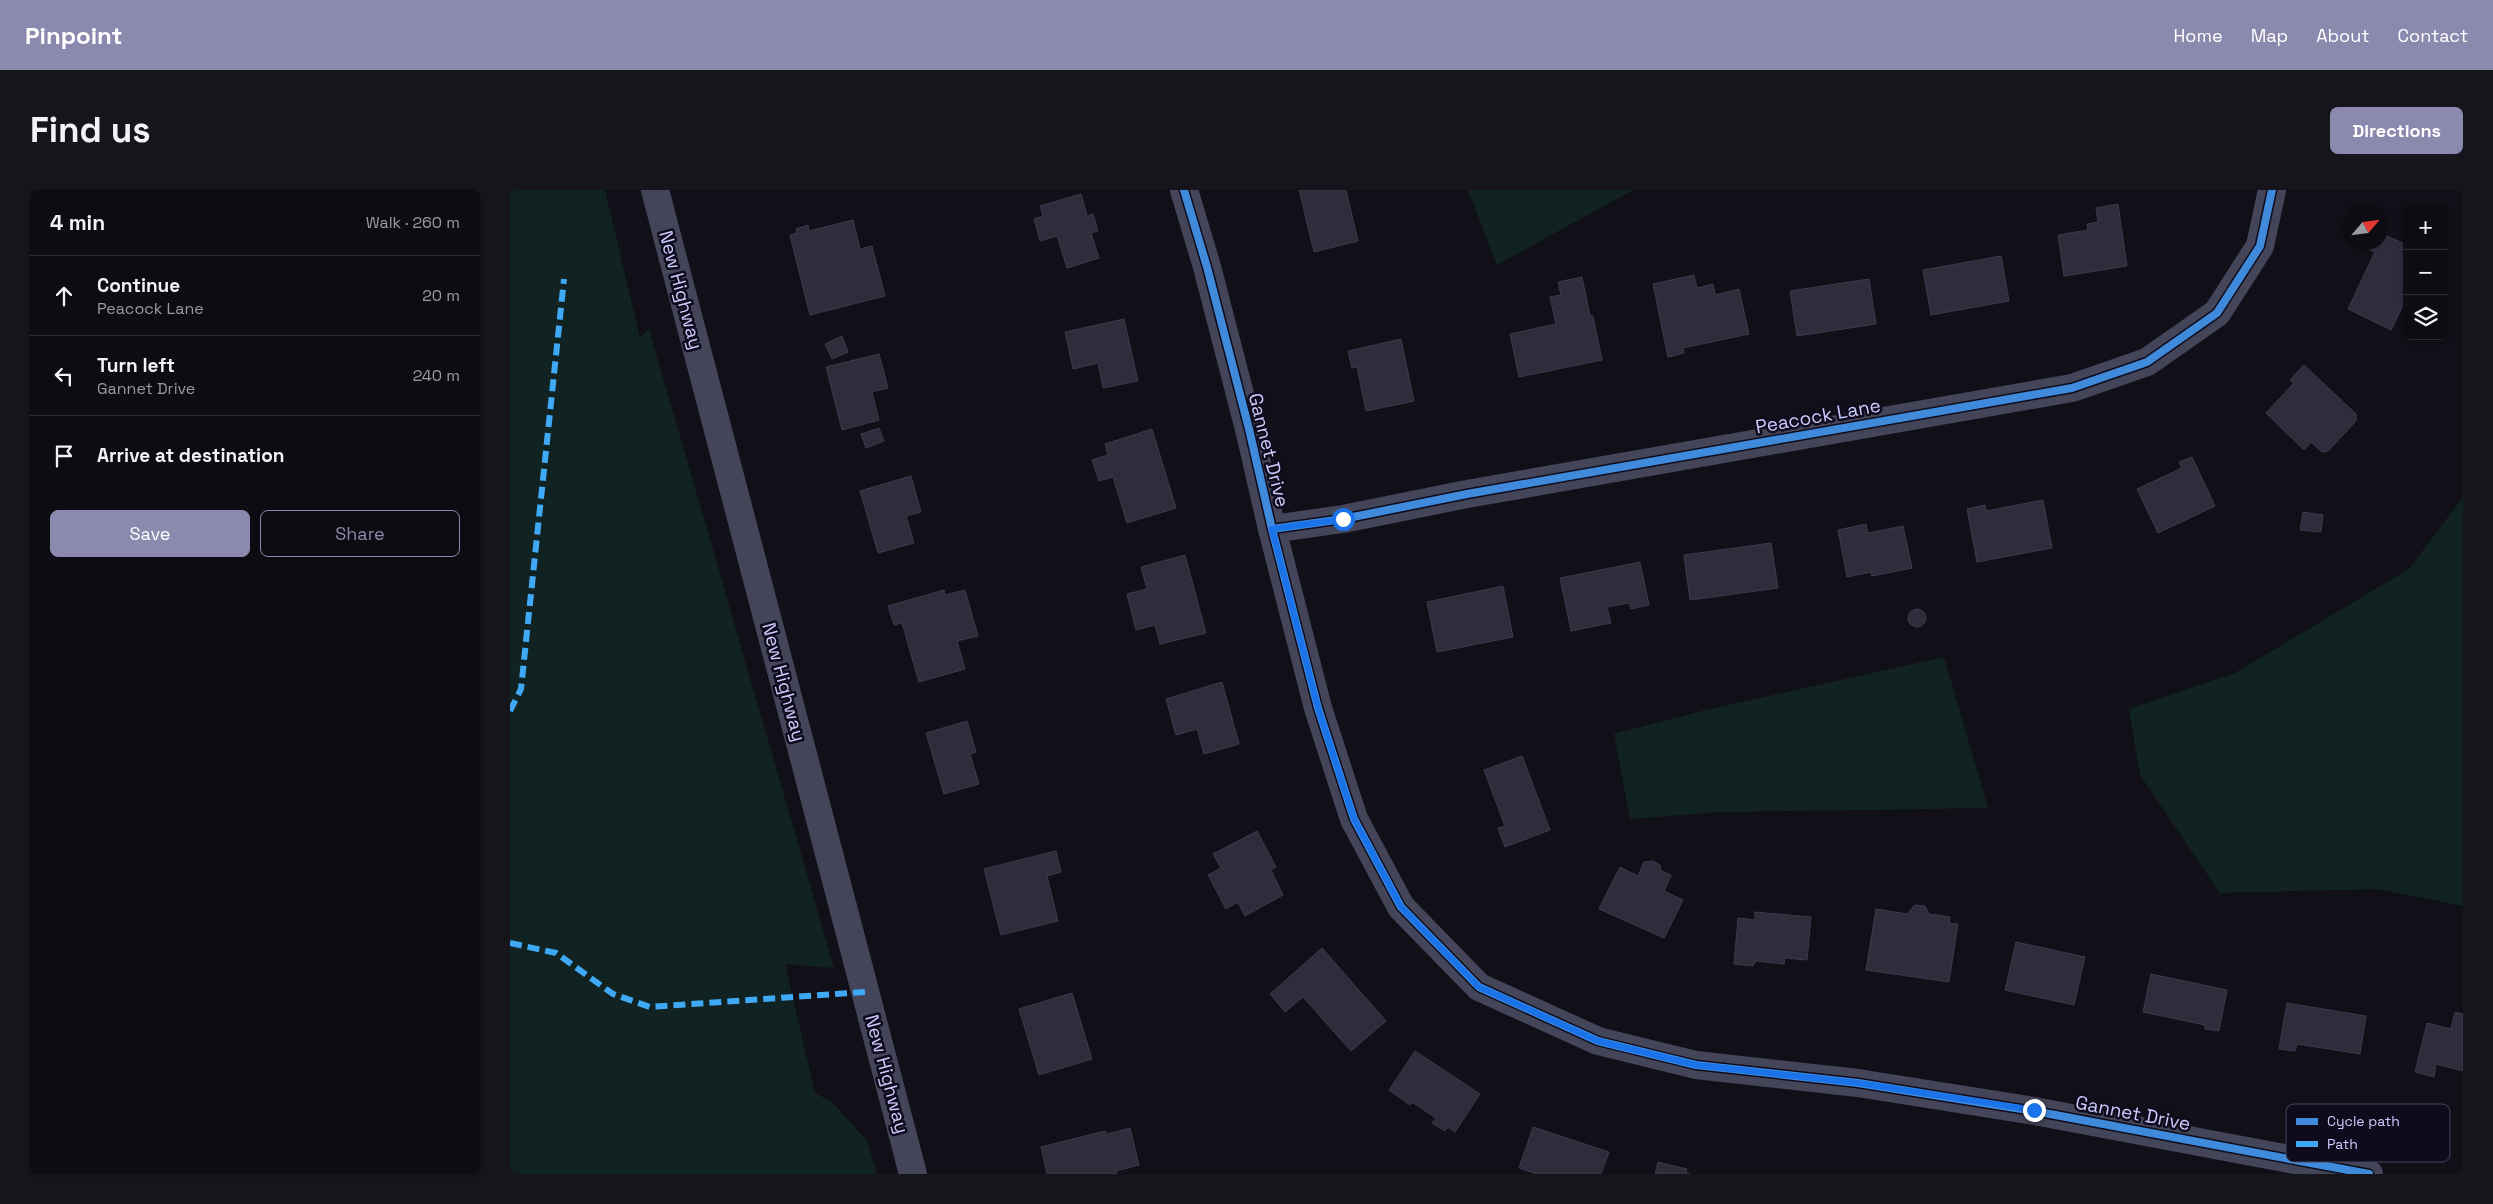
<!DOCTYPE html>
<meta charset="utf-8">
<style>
body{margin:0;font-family:"Space Grotesk",sans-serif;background:#16151b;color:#f1f3f6}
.controls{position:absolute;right:15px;top:15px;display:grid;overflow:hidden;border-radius:8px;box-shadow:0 1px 4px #0004}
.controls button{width:45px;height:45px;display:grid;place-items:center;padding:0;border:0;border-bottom:1px solid #2d2c32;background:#0d0c12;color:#f1f3f6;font:25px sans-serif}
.compass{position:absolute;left:1833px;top:15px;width:45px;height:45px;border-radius:50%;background:#0d0c12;box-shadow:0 1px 4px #0004;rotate:62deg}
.stop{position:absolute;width:15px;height:15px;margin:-11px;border:4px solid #1a73e8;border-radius:50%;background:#fff}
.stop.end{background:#1a73e8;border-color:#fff;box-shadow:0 1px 5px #0008}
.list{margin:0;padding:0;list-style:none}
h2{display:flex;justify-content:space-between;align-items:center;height:65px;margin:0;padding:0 20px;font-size:21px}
h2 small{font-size:16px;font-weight:400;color:#9a9b9f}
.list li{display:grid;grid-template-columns:32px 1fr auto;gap:15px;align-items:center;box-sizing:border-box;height:80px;padding:0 20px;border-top:1px solid #2d2c32}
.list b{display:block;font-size:19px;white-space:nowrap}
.list p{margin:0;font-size:16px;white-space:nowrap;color:#9a9b9f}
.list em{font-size:16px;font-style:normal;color:#9a9b9f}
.actions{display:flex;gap:10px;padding:15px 20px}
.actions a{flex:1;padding:11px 0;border:1px solid #8b89ad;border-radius:8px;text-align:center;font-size:18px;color:#8b89ad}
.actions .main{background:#8b89ad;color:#fff}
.icon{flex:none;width:28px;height:28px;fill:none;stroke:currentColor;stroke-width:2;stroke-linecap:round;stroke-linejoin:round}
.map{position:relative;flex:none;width:1953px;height:984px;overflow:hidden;border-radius:8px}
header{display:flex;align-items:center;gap:30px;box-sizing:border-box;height:70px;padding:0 25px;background:#8b89ad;color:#fff}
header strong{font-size:24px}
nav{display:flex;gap:28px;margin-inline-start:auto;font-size:18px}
.intro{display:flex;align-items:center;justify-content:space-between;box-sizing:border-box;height:120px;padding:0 30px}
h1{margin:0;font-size:35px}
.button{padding:12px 22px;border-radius:8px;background:#8b89ad;color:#fff;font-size:18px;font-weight:700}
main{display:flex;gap:30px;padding:0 30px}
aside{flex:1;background:#0d0c12;border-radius:8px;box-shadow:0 1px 4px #0004}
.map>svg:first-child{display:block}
</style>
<header>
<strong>Pinpoint</strong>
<nav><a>Home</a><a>Map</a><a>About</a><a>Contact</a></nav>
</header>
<div class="intro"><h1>Find us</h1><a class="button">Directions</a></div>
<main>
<aside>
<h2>4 min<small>Walk · 260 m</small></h2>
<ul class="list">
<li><svg class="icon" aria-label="ahead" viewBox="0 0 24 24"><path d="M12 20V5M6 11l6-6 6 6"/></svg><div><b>Continue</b><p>Peacock Lane</p></div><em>20 m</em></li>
<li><svg class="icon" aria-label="left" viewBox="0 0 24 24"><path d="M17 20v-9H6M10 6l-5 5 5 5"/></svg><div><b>Turn left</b><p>Gannet Drive</p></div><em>240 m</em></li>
<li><svg class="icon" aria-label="arrive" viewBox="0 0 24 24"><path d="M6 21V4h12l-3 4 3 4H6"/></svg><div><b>Arrive at destination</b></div></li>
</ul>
<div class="actions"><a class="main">Save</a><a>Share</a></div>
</aside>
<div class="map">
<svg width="1953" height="984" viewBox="0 0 1953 984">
<rect width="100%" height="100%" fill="#111018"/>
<g fill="#102322">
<polygon points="0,0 95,0 130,148 139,139 324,778 275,774 305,903 322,912 357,951 367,984 0,984"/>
<polygon points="958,0 1123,0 987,75"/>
<polygon points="1953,307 1953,716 1867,699 1710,703 1630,585 1619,519 1725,483 1899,379"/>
<polygon points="1434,467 1478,618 1210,622 1120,629 1104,544 1192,521"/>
</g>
<g fill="#2f2d3c" stroke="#3c3a4d">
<polygon points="789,0 836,0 848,51 804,62"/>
<polygon points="571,4 577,26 583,24 588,41 581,43 589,68 557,78 547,46 530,51 524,29 533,26 530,16"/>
<polygon points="1608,14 1617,76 1554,86 1548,45 1578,40 1577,34 1588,32 1586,18"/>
<polygon points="343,30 350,59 362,56 375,106 300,125 280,45 287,43 286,39 298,35 299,41"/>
<polygon points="1870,43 1897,55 1897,107 1881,140 1838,119 1865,62 1856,58 1859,52 1870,52"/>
<polygon points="1491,66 1499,111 1421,125 1413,80"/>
<polygon points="1184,85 1187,98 1203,94 1205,105 1229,99 1239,144 1173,158 1174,163 1158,167 1143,94"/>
<polygon points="1072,87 1080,126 1083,126 1092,170 1009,187 1000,144 1046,134 1040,107 1051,105 1048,92"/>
<polygon points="1359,89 1366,134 1287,146 1280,101"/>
<polygon points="614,129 628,191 593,198 588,173 563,179 555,142"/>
<polygon points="332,146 338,162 322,169 315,154"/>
<polygon points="891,149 904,211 856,221 847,177 842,178 838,161"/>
<polygon points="369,164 378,198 362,202 369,230 332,240 316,177"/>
<polygon points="1794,175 1846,224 1846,231 1818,261 1812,262 1801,252 1794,260 1756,223 1784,193 1780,190"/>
<polygon points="369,238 374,251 356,258 351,244"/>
<polygon points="642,239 666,318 617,333 603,287 589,291 582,270 598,265 595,254"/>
<polygon points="1682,267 1705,316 1648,343 1627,299 1672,278 1669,272"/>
<polygon points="401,286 411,322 396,326 404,353 368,363 350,301"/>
<polygon points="1533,310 1542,358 1467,372 1457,319 1475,315 1476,321"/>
<polygon points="1793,322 1813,325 1811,342 1790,340"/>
<polygon points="1356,334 1358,343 1393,336 1402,378 1362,386 1361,382 1337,387 1328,340"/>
<polygon points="1261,353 1268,398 1180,410 1174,365"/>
<polygon points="675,365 696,443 650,454 645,435 626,440 617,404 637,399 631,377"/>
<polygon points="1130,372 1139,415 1121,419 1119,413 1097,417 1101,433 1061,441 1050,388"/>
<polygon points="993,396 1003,447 927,462 917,412"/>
<polygon points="434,400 435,405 455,400 468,446 447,451 455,479 409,492 392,433 384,435 378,416"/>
<circle cx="1407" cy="428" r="9"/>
<polygon points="712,492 729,554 694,564 687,539 666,545 656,509"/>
<polygon points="457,531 466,562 460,564 469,594 434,604 416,543"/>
<polygon points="1012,566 1040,640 995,657 988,638 995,636 974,580"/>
<polygon points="747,641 766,677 761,680 773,705 735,726 728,712 716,719 698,685 711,678 703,664"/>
<polygon points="546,661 551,682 537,686 548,731 491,745 474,679"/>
<polygon points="1143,671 1150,675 1151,681 1161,685 1154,701 1173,710 1154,748 1089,719 1110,677 1128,686 1134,672"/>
<polygon points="1405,715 1415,716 1419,724 1440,727 1439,733 1448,734 1439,792 1356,780 1366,719 1397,724"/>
<polygon points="1245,722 1301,727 1297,770 1275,768 1274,774 1246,771 1243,776 1224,774 1228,728 1245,730"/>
<polygon points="1506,752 1575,767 1564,815 1495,800"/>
<polygon points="812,758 876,831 841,861 793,807 775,822 760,804"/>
<polygon points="1641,784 1717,800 1709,841 1695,839 1695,835 1633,822"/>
<polygon points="562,803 582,869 529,885 509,819"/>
<polygon points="1777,813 1856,826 1850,864 1787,854 1785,861 1769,859"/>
<polygon points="1945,822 1953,824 1953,881 1926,874 1924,887 1905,882 1917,833 1941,839"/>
<polygon points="905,861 970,904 945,942 938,937 935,941 922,933 926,928 902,912 900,915 879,900"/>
<polygon points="1023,937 1099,962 1091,984 1027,984 1009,978"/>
<polygon points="620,938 629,975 606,981 607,984 537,984 531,957 595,941 597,944"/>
<polygon points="1148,972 1177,979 1176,983 1180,984 1145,984"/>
</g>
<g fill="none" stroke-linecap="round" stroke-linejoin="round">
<g stroke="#454559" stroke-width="28">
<polyline points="145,0 403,984"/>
<polyline points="674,0 697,77 739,239 762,339 808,518 844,629 891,717 969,797 1088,851 1186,875 1348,893 1524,921 1859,984"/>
<polyline points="762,339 833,329 957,304 1562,198 1637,172 1707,123 1750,56 1762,0"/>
</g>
<g stroke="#3fa9f5" stroke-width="6" stroke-dasharray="12 6" stroke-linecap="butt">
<polyline points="0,521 11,499 54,89"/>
<polyline points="0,753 46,763 103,804 140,817 355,802"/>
</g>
<defs>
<g id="cycleway">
<polyline points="674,0 697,77 739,239 762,339 808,518 844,629 891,717 969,797 1088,851 1186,875 1348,893 1524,921 1859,984"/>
<polyline points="762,339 833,329 957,304 1562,198 1637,172 1707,123 1750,56 1762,0"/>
</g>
</defs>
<use href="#cycleway" stroke="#0e0c1c" stroke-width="11"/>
<use href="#cycleway" stroke="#408adc" stroke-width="8"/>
</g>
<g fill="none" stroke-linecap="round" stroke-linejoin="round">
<polyline stroke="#1a73e8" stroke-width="6" points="833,329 762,339 808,518 844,629 891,717 969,797 1088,851 1186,875 1348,893 1524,920"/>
</g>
<g text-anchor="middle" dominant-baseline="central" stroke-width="5" stroke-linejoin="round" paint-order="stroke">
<g font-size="19" fill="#cdcafd" stroke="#0e0c1c">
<text transform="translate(171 100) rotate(75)">New Highway</text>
<text transform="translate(1308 226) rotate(-10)">Peacock Lane</text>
<text transform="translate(759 260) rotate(76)">Gannet Drive</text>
<text transform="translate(274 492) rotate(75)">New Highway</text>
<text transform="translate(377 884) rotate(75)">New Highway</text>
<text transform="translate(1623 923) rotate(11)">Gannet Drive</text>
</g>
</g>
<rect x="1776" y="914" width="164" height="58" rx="8" fill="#0e0c1c" stroke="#474560" stroke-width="1"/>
<rect x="1786" y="928" width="22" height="7" fill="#408adc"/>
<rect x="1786" y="951" width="22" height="6" fill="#3fa9f5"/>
<g font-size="14" fill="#cdcafd">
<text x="1817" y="936">Cycle path</text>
<text x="1817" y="959">Path</text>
</g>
</svg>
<div class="controls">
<button>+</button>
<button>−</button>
<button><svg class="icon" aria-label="layers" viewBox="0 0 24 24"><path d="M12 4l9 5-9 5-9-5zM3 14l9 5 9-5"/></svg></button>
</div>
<svg class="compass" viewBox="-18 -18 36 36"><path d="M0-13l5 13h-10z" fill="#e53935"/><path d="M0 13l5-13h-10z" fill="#9a9b9f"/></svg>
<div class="stop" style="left:833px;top:329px"></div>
<div class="stop end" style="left:1524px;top:920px"></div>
</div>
</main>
